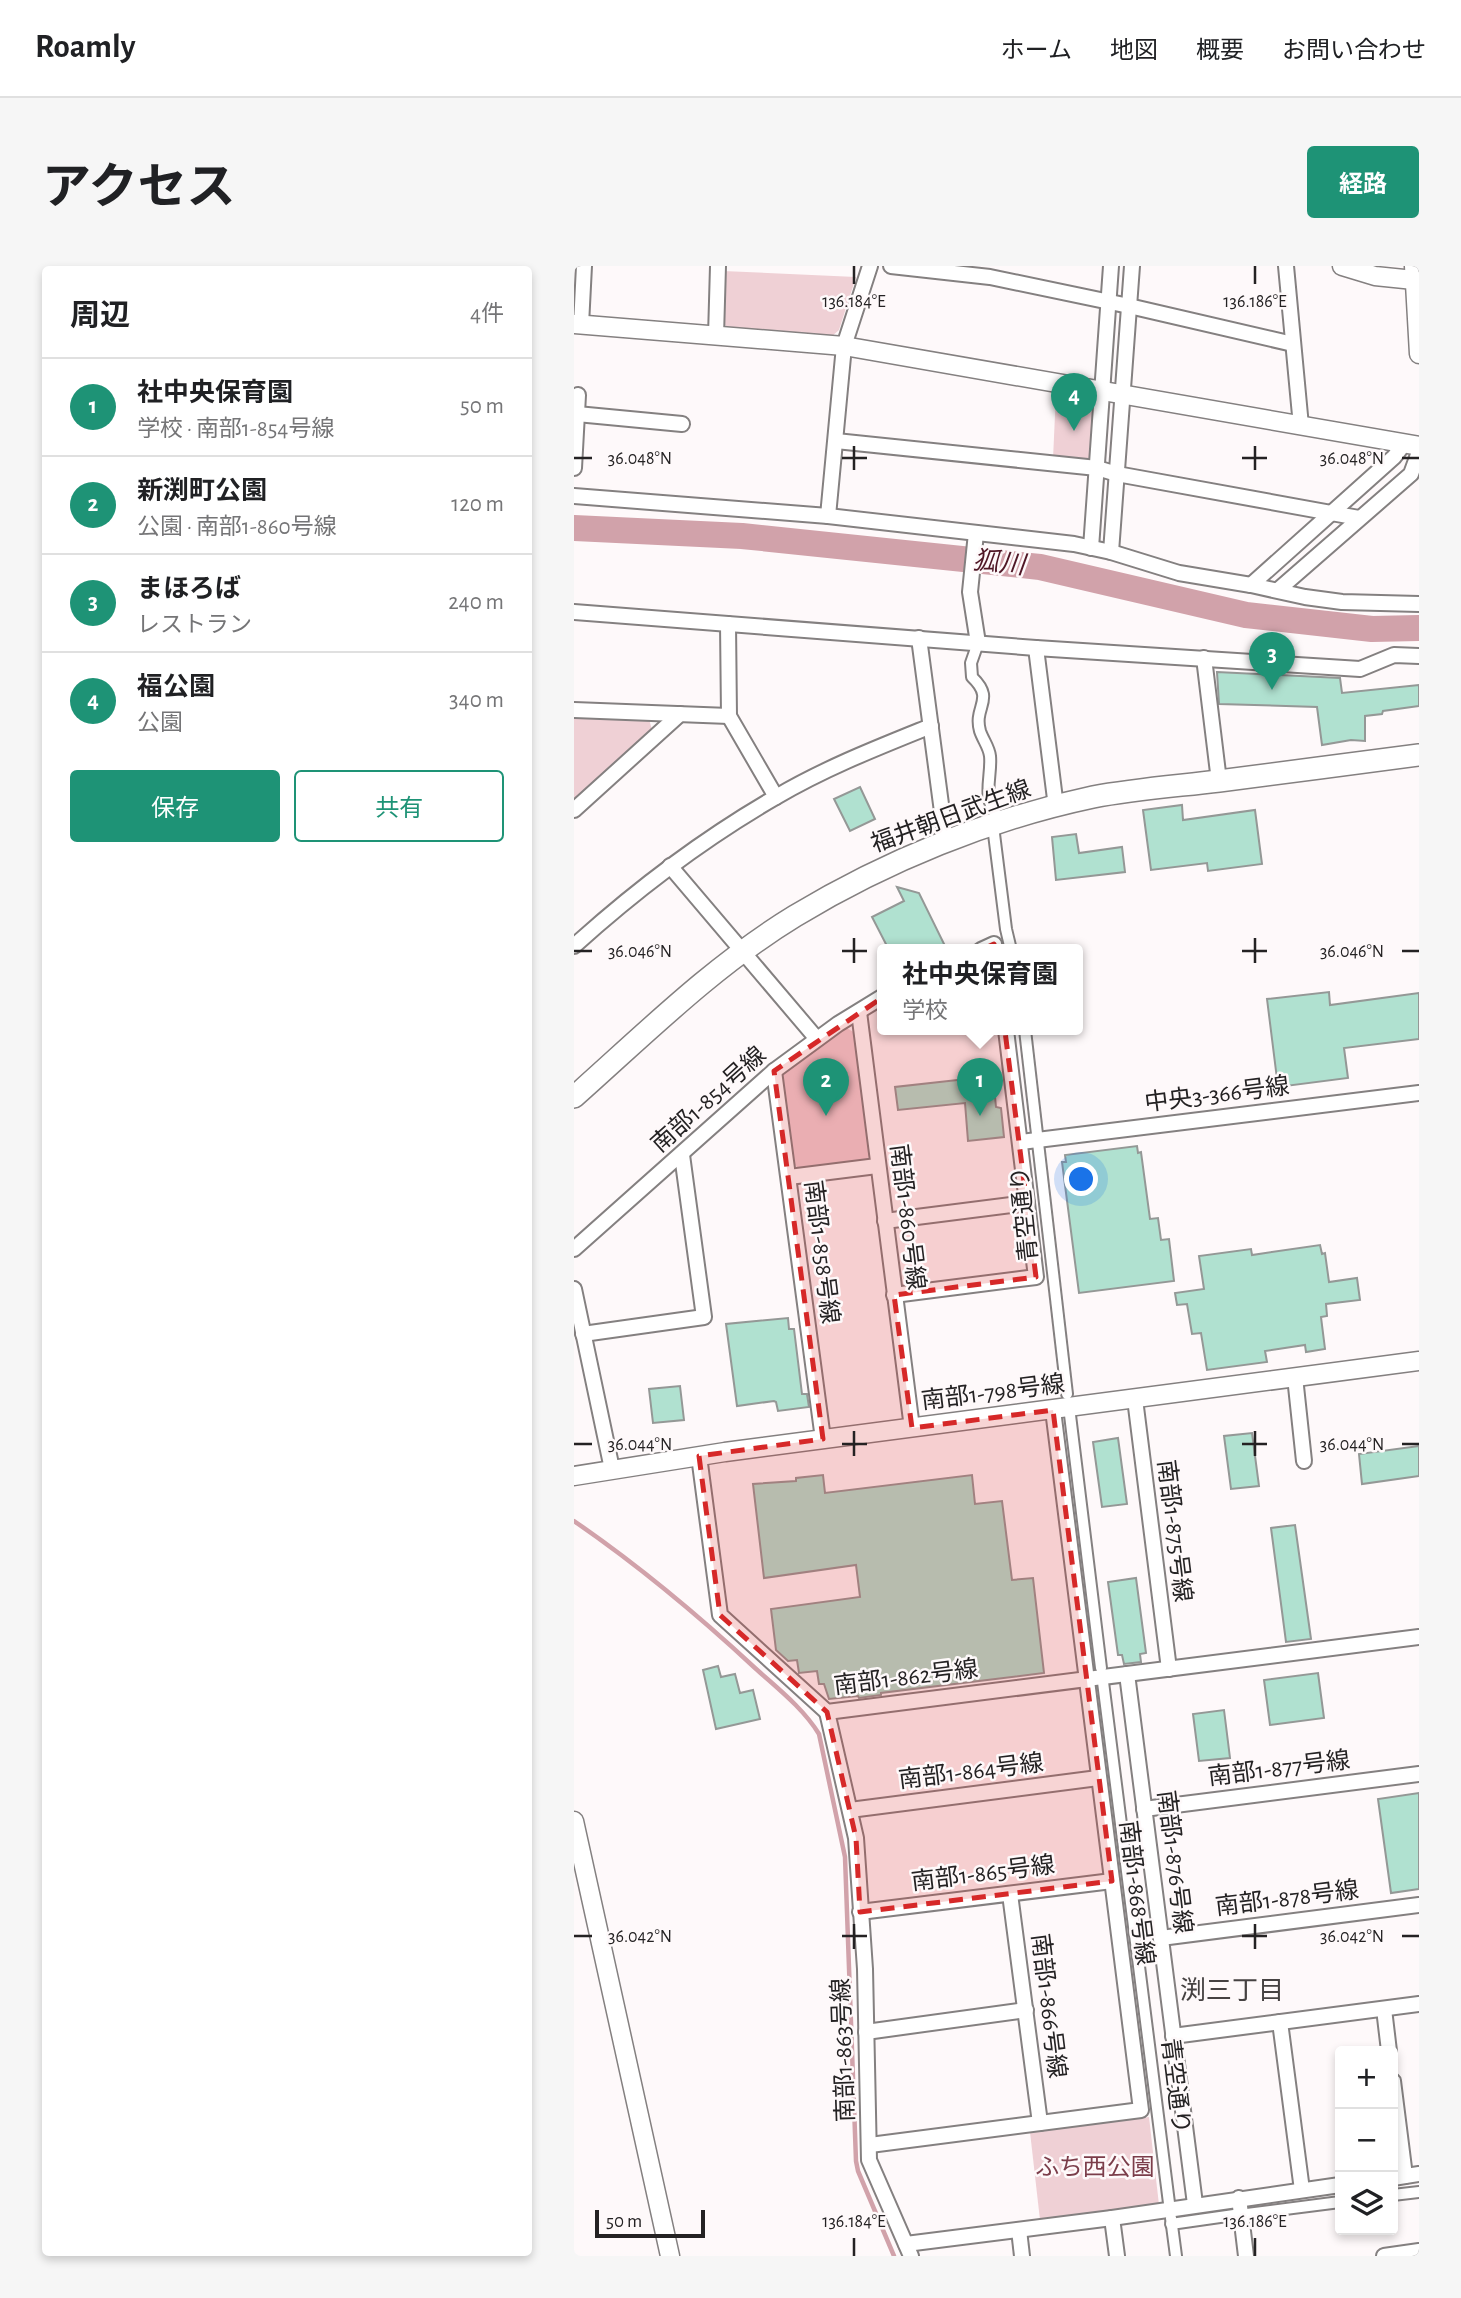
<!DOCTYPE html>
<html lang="ja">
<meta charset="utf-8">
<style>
body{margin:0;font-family:"Alegreya Sans","Noto Sans JP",sans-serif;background:#f6f6f6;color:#202124}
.controls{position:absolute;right:21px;bottom:21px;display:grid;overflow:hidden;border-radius:7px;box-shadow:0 4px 10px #0003}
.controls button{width:63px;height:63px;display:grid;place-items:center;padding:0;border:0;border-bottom:2px solid #e0e0e0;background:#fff;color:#202124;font:35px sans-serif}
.scale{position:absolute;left:21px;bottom:18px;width:110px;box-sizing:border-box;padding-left:7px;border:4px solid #242223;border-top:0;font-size:19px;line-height:24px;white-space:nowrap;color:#242223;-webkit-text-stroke:5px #fef9fa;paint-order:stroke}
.you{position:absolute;left:508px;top:914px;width:24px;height:24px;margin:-18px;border:5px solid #fff;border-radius:50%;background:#1a73e8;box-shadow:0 0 0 10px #1a73e833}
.badge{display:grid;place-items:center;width:46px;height:46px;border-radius:50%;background:#1e9376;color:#fff;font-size:23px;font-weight:700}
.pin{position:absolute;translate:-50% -58px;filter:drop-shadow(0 2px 4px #0008)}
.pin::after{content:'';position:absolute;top:37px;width:24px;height:21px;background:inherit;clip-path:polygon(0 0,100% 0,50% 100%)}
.popup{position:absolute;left:303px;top:678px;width:206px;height:91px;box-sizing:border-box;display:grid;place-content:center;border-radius:7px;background:#fff;filter:drop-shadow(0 2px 5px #0005);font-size:23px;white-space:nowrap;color:#757577}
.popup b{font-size:26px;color:#202124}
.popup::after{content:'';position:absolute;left:50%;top:100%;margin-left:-14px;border:14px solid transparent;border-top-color:#fff}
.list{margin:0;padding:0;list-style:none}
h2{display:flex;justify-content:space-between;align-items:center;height:91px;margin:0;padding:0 28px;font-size:30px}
h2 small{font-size:23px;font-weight:400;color:#757577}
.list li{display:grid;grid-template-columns:46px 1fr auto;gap:21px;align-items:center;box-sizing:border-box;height:98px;padding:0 28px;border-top:2px solid #e0e0e0}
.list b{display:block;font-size:26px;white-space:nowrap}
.list p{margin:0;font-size:23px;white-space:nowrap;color:#757577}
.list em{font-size:23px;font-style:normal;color:#757577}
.actions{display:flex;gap:14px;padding:21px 28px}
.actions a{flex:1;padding:16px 0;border:2px solid #1e9376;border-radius:7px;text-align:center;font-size:24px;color:#1e9376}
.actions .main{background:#1e9376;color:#fff}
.icon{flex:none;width:38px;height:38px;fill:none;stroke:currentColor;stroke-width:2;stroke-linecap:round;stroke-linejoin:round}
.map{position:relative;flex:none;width:845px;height:1990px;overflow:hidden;border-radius:7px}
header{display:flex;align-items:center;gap:42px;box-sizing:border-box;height:98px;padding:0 35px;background:#fff;border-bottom:2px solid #e0e0e0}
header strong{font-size:33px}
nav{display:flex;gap:38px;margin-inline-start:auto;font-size:24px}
.intro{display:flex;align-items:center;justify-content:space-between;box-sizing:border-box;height:168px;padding:0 42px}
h1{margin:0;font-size:49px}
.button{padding:18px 32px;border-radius:7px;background:#1e9376;color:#fff;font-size:24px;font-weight:700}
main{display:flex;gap:42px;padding:0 42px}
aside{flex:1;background:#fff;border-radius:7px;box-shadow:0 4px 10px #0003}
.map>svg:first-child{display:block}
</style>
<header>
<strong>Roamly</strong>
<nav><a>ホーム</a><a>地図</a><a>概要</a><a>お問い合わせ</a></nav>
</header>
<div class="intro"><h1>アクセス</h1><a class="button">経路</a></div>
<main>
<aside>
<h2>周辺<small>4件</small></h2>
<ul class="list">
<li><span class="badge">1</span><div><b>社中央保育園</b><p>学校 · 南部1-854号線</p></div><em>50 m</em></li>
<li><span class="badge">2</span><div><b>新渕町公園</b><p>公園 · 南部1-860号線</p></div><em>120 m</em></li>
<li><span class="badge">3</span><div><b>まほろば</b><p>レストラン</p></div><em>240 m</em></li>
<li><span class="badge">4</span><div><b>福公園</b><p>公園</p></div><em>340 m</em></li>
</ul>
<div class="actions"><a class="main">保存</a><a>共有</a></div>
</aside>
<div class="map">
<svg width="845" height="1990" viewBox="0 0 845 1990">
<rect width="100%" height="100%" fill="#fef9fa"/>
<g fill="#efd0d5">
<polygon points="149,5 282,11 265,64 257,71 153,62 148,54"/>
<polygon points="482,127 515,132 521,140 518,190 510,196 479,193"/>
<polygon points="0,450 75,453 78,464 0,534"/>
<polygon points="271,761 281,767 296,888 292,895 225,903 219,897 208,812 210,805"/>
<polygon points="575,1851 585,1939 466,1954 456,1866"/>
</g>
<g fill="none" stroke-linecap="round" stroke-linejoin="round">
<path stroke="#d1a2aa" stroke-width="4.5" d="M0 1255C64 1299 124 1349 181 1402 203 1422 229 1442 245 1468L271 1591 282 1895 284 1905 320 1990"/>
<polyline stroke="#d1a2aa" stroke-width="26" points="0,262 168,270 466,301 672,349 798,363 845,362"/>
</g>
<g fill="#b0e1d0" stroke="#949896" stroke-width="2">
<polygon points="643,406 766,412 768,427 845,419 845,440 809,445 808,448 791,450 791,475 777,474 748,479 743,441 645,438"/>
<polygon points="286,521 301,553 276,565 260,533"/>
<polygon points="608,539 609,554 681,544 688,598 634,605 633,597 577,604 569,544"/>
<polygon points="502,568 505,587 548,581 551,606 482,614 478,571"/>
<polygon points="323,621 345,627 373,684 315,684 298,651 330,635"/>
<polygon points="755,726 756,739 845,727 845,773 770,782 774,812 704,821 693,733"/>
<polygon points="419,810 422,841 427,842 430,871 394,875 391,837 324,844 321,821"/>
<polygon points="563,880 564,887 567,886 576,953 584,952 587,974 595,973 600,1015 505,1027 488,896 492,896 491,889"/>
<polygon points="746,979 748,988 751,987 755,1016 783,1012 786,1034 752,1038 753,1050 747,1051 751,1083 732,1086 731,1079 691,1085 693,1096 633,1104 627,1067 618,1068 613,1038 603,1039 601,1027 630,1023 625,990 677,983 678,989"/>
<polygon points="214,1052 215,1063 220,1063 228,1128 233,1128 235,1141 204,1145 202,1136 200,1135 163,1140 152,1058"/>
<polygon points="106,1120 110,1154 79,1157 75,1123"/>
<polygon points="678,1167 685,1220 657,1223 650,1170"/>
<polygon points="544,1172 553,1238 528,1241 519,1176"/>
<polygon points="845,1180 845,1210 788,1218 785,1188"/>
<polygon points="249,1209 251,1227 398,1209 401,1238 428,1235 438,1314 459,1312 470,1407 307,1427 307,1429 285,1432 284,1430 255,1433 250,1418 245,1418 243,1405 225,1407 223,1394 214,1395 202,1384 197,1343 286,1331 282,1299 190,1312 179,1218 222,1215 222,1212"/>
<polygon points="721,1259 737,1373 712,1376 697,1262"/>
<polygon points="562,1312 572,1387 566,1388 567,1396 550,1398 548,1389 544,1389 534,1316"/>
<polygon points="144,1400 147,1411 161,1408 166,1427 179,1424 186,1453 142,1463 129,1404"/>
<polygon points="744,1407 750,1452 696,1459 690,1414"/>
<polygon points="650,1444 656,1492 625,1495 619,1448"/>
<polygon points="845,1527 845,1623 817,1627 804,1533"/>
</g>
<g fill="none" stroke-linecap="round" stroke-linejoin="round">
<defs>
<g id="pedestrian">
<path d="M404 377 397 397 398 411C422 434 399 440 406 465 409 474 415 481 416 490 418 509 408 531 422 548"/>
<polyline points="420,568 432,663 437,684"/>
<polyline points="451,764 493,1128"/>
<polyline points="496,1149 527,1402"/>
<polyline points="529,1416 595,1937"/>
<polyline points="819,1929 845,1926"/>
<polyline points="673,1948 766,1936"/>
<polyline points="597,1952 602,1990"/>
<polyline points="597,1958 660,1949"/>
</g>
<g id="minor">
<polyline points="317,0 416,11 555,40 719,78"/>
<polyline points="712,0 727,160"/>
<polyline points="7,59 10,0"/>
<polyline points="142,70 144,0"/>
<polyline points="3,148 108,158"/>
<polyline points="262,175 523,202 543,208 785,252"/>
<polyline points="0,202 4,129"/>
<polyline points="0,230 254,250 500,278 537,286 605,307 677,319 731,331 768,336 845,338"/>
<polyline points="254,250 270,80 296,0"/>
<polyline points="402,267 396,326 404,377"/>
<polyline points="517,282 537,0"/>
<polyline points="537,286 558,0"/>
<polyline points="677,319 820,191 830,178"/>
<polyline points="704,324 837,208 845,186"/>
<polyline points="0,346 462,382 786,403 820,389 845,390"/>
<polyline points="154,358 155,450 202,531"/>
<polyline points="345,372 372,576"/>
<polyline points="462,382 482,541"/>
<polyline points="630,392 645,515"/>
<polyline points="0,444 155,450"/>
<polyline points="0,544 106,448"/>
<polyline points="96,600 243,773"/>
<path d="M0 680C62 624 129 573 202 531 251 502 305 481 357 460"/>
<polyline points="407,684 420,678 421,684"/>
<polyline points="285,746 338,1162"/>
<polyline points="200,805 249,1173"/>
<polyline points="447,876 845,827"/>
<polyline points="215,911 303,900"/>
<polyline points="311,955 453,937"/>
<polyline points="0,983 200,805 264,758 308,731"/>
<polyline points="0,1023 38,1203"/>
<polyline points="320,1029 462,1011 432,764"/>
<polyline points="9,1068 130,1051 108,889"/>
<polyline points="721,1111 730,1195"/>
<polyline points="561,1133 595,1403"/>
<polyline points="125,1190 146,1349 253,1446 845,1371"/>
<polyline points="553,1408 621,1938"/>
<polyline points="253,1446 282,1572 291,1703 295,1894 337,1990"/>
<polyline points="570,1543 845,1508"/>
<polyline points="276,1544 524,1512"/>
<polyline points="436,1628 466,1857"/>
<polyline points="286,1646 538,1615"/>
<polyline points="587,1672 845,1639"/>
<polyline points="810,1743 815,1785"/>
<polyline points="706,1756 728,1924"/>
<polyline points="292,1766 452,1744"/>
<polyline points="599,1770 845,1738"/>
<polyline points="819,1815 831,1910"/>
<polyline points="296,1879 567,1844 479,1144"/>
<polyline points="819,1912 845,1908"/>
<polyline points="665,1932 672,1990"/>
<polyline points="538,1952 543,1990"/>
<polyline points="445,1964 448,1990"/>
<polyline points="332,1978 538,1952 766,1919"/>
<polyline points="810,1990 845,1985"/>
</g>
<g id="tertiary">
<polyline points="768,0 801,10 840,14"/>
<polyline points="840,0 845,88"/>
<polyline points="0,58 270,80 845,180"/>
<polyline points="0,1210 151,1186 845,1095"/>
<polyline points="0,1555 96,1990"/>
</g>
<path id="primary" d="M0 831C71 768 139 700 221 650 312 595 415 553 519 531 561 523 604 520 645 515 712 506 778 498 845 489"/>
</defs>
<use href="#pedestrian" stroke="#848080" stroke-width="14"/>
<use href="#minor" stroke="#848080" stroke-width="18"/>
<use href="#tertiary" stroke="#848080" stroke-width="21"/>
<use href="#primary" stroke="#848080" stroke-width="24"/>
<use href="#pedestrian" stroke="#fff" stroke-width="10"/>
<use href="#minor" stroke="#fff" stroke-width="14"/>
<use href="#tertiary" stroke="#fff" stroke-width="18"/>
<use href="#primary" stroke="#fff" stroke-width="21"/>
</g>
<path fill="#d62828" fill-opacity="0.2" stroke="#d62828" stroke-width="5" stroke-dasharray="14 9" stroke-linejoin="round" d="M420 678 462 1011 320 1029 338 1162 479 1144 538 1615 286 1646 282 1572 253 1446 146 1349 125 1190 249 1173 200 805 312 729Z"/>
<path fill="none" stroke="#242223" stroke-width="2.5" d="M280 0V18M681 0V18M280 180V204M681 180V204M0 192H18M268 192H293M668 192H693M828 192H845M280 672V697M681 672V697M0 685H18M268 685H293M668 685H693M828 685H845M280 1165V1190M681 1165V1190M0 1178H18M268 1178H293M668 1178H693M828 1178H845M280 1658V1683M681 1658V1683M0 1670H18M268 1670H293M668 1670H693M828 1670H845M280 1972V1990M681 1972V1990"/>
<g text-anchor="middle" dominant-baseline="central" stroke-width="5" stroke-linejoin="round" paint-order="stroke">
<g font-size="24" fill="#242223" stroke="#fef9fa">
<text transform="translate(377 551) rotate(-20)">福井朝日武生線</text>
<text transform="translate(643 829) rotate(-7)">中央3-366号線</text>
<text transform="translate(135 834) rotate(-42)">南部1-854号線</text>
<text transform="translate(451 948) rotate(-96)">青空通り</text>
<text transform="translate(333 951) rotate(83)">南部1-860号線</text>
<text transform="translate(247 986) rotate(83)">南部1-858号線</text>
<text transform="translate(419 1127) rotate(-7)">南部1-798号線</text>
<text transform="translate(600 1265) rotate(83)">南部1-875号線</text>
<text transform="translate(332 1412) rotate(-7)">南部1-862号線</text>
<text transform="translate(705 1503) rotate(-7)">南部1-877号線</text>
<text transform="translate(397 1506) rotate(-7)">南部1-864号線</text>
<text transform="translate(600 1596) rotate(83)">南部1-876号線</text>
<text transform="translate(409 1608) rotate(-7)">南部1-865号線</text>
<text transform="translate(562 1627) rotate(83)">南部1-868号線</text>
<text transform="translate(713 1633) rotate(-7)">南部1-878号線</text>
<text transform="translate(474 1740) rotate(83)">南部1-866号線</text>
<text transform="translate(270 1784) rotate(-92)">南部1-863号線</text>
<text transform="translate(601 1820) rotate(83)">青空通り</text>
</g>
<g font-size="24" fill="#7b3d4a" stroke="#fef9fa">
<text x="521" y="1902">ふち西公園</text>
</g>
<g font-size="26" font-style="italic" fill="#4f1625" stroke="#fef9fa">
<text transform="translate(425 297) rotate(6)">狐川</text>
</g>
<g font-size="26" fill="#464242" stroke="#fef9fa">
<text x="658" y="1725">渕三丁目</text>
</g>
</g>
<g font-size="18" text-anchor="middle" fill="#242223" stroke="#fef9fa" stroke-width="5" stroke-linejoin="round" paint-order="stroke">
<text x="280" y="41">136.184°E</text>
<text x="681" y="41">136.186°E</text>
<text x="66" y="198">36.048°N</text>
<text x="778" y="198">36.048°N</text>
<text x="66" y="691">36.046°N</text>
<text x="778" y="691">36.046°N</text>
<text x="66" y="1184">36.044°N</text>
<text x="778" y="1184">36.044°N</text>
<text x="66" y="1676">36.042°N</text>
<text x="778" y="1676">36.042°N</text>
<text x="280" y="1961">136.184°E</text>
<text x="681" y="1961">136.186°E</text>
</g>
</svg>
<div class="controls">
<button>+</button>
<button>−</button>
<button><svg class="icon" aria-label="layers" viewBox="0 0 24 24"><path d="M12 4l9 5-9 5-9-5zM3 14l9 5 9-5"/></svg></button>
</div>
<div class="scale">50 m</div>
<div class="you"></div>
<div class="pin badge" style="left:406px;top:850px">1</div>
<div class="popup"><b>社中央保育園</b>学校</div>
<div class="pin badge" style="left:252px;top:850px">2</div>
<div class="pin badge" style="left:698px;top:424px">3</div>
<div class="pin badge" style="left:500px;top:165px">4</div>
</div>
</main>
